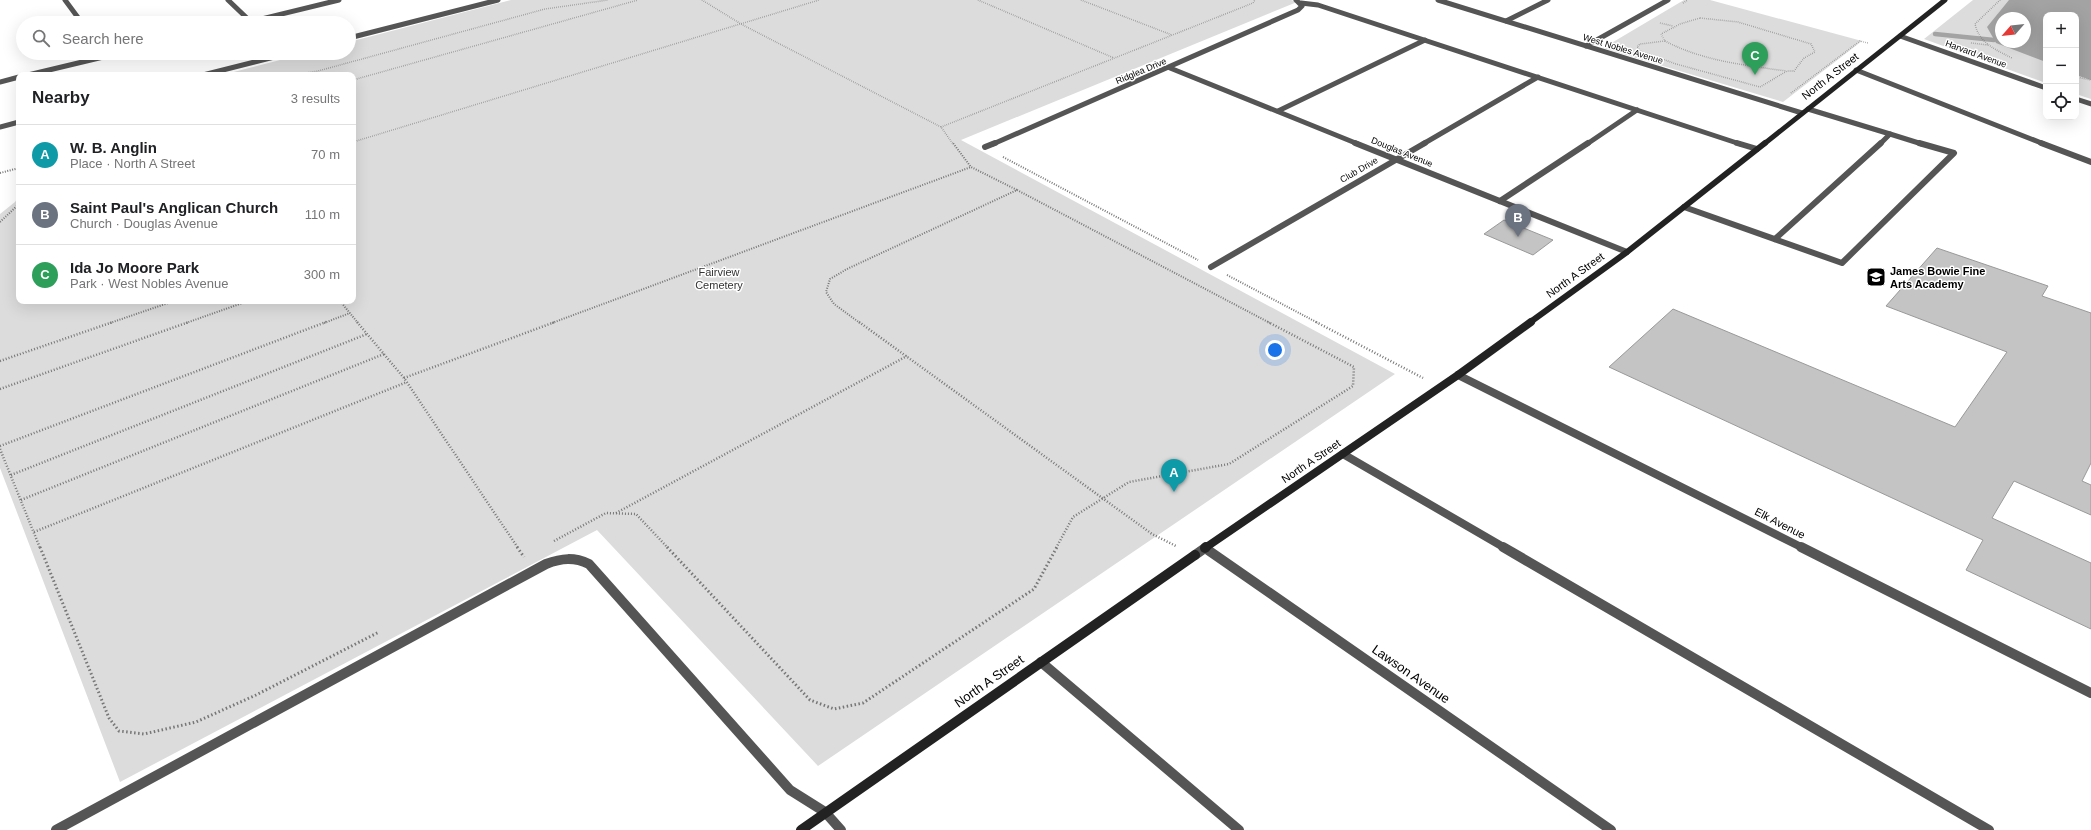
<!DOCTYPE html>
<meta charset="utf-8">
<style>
body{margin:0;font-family:Helvetica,sans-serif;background:#f6f6f6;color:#202124}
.controls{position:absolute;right:12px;top:12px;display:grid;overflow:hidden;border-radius:8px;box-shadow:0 4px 16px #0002}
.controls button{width:36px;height:36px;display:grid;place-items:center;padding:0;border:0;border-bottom:1px solid #e0e0e0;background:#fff;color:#202124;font:20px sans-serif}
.compass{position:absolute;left:1995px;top:12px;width:36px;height:36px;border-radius:50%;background:#fff;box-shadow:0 4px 16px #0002;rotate:242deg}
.you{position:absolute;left:1275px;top:350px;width:14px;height:14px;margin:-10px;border:3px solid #fff;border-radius:50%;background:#1a73e8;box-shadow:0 0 0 6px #1a73e833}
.badge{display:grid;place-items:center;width:26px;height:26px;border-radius:50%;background:#000;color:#fff;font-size:13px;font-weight:700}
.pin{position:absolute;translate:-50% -33px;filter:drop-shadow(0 1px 2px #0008)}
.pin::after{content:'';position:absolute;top:21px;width:14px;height:12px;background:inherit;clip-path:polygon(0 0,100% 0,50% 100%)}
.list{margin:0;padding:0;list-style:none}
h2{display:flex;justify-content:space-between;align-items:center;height:52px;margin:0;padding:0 16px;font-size:17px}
h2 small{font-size:13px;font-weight:400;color:#757577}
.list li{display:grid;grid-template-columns:26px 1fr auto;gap:12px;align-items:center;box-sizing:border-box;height:60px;padding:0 16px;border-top:1px solid #e0e0e0}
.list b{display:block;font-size:15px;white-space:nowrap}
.list p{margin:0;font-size:13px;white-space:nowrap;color:#757577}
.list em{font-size:13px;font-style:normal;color:#757577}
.icon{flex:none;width:22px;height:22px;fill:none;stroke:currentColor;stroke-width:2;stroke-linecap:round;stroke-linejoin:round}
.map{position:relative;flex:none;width:2091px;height:830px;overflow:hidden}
.search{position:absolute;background:#fff;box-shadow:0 4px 16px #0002;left:16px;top:16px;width:340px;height:44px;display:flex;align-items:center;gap:10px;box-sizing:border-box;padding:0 14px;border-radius:22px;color:#757577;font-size:15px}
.panel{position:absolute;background:#fff;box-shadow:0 4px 16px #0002;left:16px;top:72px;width:340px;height:232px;border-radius:8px}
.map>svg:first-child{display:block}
</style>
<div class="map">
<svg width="2091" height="830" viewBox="0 0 2091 830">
<rect width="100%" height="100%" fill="#fff"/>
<g fill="#dcdcdc" fill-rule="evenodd">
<polygon points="511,0 1291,0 1297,2 961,140 1395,374 818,766 597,530 120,782 0,468 0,214 15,202 19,196 19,301 353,301 353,75 222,75 307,53 349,53 349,42"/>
<polygon points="1684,0 1710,0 1862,41 1783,102 1603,48"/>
<path d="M1973 0H2091V99L2076 94V15H2046V83L1924 39ZM2001 18H2025V42H2001Z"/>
</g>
<path fill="#a3a3a3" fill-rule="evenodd" d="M2009 0H2091V80L2076 75V15H2046V62L1996 43 1987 27ZM2001 18H2025V42H2001Z"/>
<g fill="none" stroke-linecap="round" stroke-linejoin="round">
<polyline stroke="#a3a3a3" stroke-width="4.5" points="1935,34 1994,40"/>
</g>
<g fill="#c4c4c4" stroke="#999">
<polygon points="1504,220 1553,240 1533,255 1484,234"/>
<polygon points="1937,248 2048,286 2042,296 2091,313 2091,463 2082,481 2091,485 2091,515 2014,481 1992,518 2091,563 2091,629 1966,570 1983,540 1609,367 1673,309 1955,427 2007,352 1886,306"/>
</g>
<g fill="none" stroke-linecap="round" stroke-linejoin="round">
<g stroke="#777" stroke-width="1.5" stroke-dasharray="0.5 1.5" stroke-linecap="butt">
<polyline points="702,0 741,24 941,127 953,144"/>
<polyline points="978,0 1114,58"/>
<polyline points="1081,0 1172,35"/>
<path d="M2000 0 1975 24C1979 43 1996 50 2012 58"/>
<polyline points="1683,3 1688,0"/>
<polygon points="1700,18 1738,22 1811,44 1815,52 1804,58 1794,71 1787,71 1760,87 1676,64 1640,51 1637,47 1640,44 1665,41 1661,34 1680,24"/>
<polyline points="1660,23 1673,26"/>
<path d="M1665 41C1703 61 1744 65 1786 71"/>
<polyline points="1971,43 1988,45"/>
<polyline points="295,75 318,71 545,9 608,0"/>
<polyline points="2076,77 2091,80"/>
<polyline points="353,80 638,0"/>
<polyline points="1791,93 1860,41 1868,43"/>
<polyline points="941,127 1253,3 1255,0"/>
<polyline points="353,142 819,0"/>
</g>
<g stroke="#777" stroke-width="2" stroke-dasharray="1 1.5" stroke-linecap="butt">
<polyline points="1003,157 1198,260"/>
<polyline points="0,173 19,168"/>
<polyline points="1017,190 1270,323"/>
<polyline points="0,222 19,204"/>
<polyline points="1227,275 1318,323"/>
<polyline points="340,301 358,323"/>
<polyline points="110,323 174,301"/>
<polyline points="186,323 248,301"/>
<polyline points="324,323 350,313"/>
<polyline points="552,323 971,167"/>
<polyline points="860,323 834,304 826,292 830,279 847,269 1017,190 971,167 953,143"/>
</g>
<g stroke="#777" stroke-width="2.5" stroke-dasharray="1 2" stroke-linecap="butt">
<polyline points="357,322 404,378 518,548"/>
<polyline points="859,322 1152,534 1176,546"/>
<polyline points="1316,322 1423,378"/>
<polyline points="0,361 113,322"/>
<polyline points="404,378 555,322"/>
<polyline points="0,389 189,322"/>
<polyline points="0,446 326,322"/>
<polyline points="0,449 40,548"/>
<polyline points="11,475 367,334"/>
<polyline points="21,500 384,354"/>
<polyline points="616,513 907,356"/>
<polyline points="34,532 407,382"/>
<polyline points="554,541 606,513 636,514 668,548"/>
<polyline points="1056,548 1073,517 1129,482 1229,464 1353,386 1354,367 1268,322"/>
</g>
<g stroke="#777" stroke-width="3" stroke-dasharray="1.5 2.5" stroke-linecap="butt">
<polyline points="40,547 109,718 119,731 144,734 196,722 256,695 379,632"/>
<polyline points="517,547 524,557"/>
<polyline points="667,547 810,700 834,709 863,703 1034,589 1057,547"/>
</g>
<g stroke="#555" stroke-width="5">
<polyline points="65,0 82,23"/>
<polyline points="1301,3 1318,5 1740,144"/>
<polyline points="1506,21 1548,0"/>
<polyline points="349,38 498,0"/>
<polyline points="1856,70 2044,144"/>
<polyline points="203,75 290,53"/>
<polyline points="1808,109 1890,134"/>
<polyline points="1278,111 1425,40"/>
<polyline points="0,127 19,122"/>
<polyline points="1587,144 1637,110"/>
<polyline points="1880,144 1890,134 1922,144"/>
</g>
<g stroke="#555" stroke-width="6">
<polyline points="1737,143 1757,149"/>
<polyline points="2041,143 2091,162"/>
<polyline points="1500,201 1588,143"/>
<polyline points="1684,207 1842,263 1954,153 1919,143"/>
<polyline points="1775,239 1881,143"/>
</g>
<polyline stroke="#555" stroke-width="8" points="1343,454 1505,548"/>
<g stroke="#555" stroke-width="10">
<polyline points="1503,547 1989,830"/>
<polyline points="1041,662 1239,830"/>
<path d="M56 830 546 564C562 558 574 557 589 564L790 790 825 812"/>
</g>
<g stroke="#555" stroke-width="5">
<polyline points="228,0 251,22"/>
<polyline points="245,23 339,0"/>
<polyline points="1900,36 2046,88"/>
<polyline points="1586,46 1668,0"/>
<polyline points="1170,68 1358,144"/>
<polyline points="28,75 120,53"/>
<polyline points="0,82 19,77"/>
<polyline points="2076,99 2091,104"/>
<polyline points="993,144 1298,10 1302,6 1296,0"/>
<polyline points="1423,144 1538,77"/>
</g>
<g stroke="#555" stroke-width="6">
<polyline points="1355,143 1627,252"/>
<polyline points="985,147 995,143"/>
<polyline points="1211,267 1425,143"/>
</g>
<polyline stroke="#555" stroke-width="8" points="1458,375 1803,548"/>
<g stroke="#555" stroke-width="10">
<polyline points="1801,547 2091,693"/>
<polyline points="1195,555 1205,548 1611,830"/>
</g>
<polyline stroke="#555" stroke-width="5" points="1438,0 1802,113"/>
<polyline stroke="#555" stroke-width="10" points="825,812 841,830"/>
<polyline stroke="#222" stroke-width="5" points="1764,144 1945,0"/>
<polyline stroke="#222" stroke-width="6" points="1529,323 1627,252 1765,143"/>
<polyline stroke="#222" stroke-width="8" points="1205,548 1458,375 1531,322"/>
<g stroke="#222" stroke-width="10">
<polyline points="1205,548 1206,547"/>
<polyline points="801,830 1195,555"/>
</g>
</g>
<defs>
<symbol id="school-square" viewBox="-11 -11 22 22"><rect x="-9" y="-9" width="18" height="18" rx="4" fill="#000" stroke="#fff"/><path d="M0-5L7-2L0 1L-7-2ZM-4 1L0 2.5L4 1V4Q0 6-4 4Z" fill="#fff"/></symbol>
</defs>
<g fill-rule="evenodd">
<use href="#school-square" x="1865" y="266" width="22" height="22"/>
</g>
<g text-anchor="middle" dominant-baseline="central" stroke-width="3" stroke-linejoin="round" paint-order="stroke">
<g font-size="9" fill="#000" stroke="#fff">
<text transform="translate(1623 49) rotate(17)">West Nobles Avenue</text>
<text transform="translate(1976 54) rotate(20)">Harvard Avenue</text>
<text transform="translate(1141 71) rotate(-23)">Ridglea Drive</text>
<text transform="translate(1402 152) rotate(22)">Douglas Avenue</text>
<text transform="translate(1359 170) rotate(-30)">Club Drive</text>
</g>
<g font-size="11" fill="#000" stroke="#fff">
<text transform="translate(1830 76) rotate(-38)">North A Street</text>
<text transform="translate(1575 275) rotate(-36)">North A Street</text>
<text transform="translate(1311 461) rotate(-34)">North A Street</text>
<text transform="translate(1780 523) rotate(27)">Elk Avenue</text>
</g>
<g font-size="11" font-weight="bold" fill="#000" stroke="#fff" text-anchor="start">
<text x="1890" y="271">James Bowie Fine<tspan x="1890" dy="13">Arts Academy</tspan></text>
</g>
<g font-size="11" fill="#333" stroke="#fff">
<text x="719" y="272">Fairview<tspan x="719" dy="13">Cemetery</tspan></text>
</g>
<g font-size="13" fill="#000" stroke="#fff">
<text transform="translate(1411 674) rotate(35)">Lawson Avenue</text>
<text transform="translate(989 681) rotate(-35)">North A Street</text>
</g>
</g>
</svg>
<div class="controls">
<button>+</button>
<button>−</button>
<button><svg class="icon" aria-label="locate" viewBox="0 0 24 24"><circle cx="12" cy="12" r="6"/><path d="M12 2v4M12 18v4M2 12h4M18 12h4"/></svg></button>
</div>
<svg class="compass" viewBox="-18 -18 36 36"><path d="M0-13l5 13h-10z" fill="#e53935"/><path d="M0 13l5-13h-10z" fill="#757577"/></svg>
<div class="you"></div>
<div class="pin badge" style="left:1174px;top:492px;background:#0f9aa8">A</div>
<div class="pin badge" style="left:1518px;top:237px;background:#6b7280">B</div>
<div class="pin badge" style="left:1755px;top:75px;background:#2e9e5b">C</div>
<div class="search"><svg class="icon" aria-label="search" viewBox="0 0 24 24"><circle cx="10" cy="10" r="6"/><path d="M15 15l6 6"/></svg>Search here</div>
<section class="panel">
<h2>Nearby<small>3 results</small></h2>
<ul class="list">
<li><span class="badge" style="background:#0f9aa8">A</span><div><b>W. B. Anglin</b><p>Place · North A Street</p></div><em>70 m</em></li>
<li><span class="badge" style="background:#6b7280">B</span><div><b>Saint Paul's Anglican Church</b><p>Church · Douglas Avenue</p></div><em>110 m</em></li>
<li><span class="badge" style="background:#2e9e5b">C</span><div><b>Ida Jo Moore Park</b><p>Park · West Nobles Avenue</p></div><em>300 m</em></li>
</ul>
</section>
</div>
